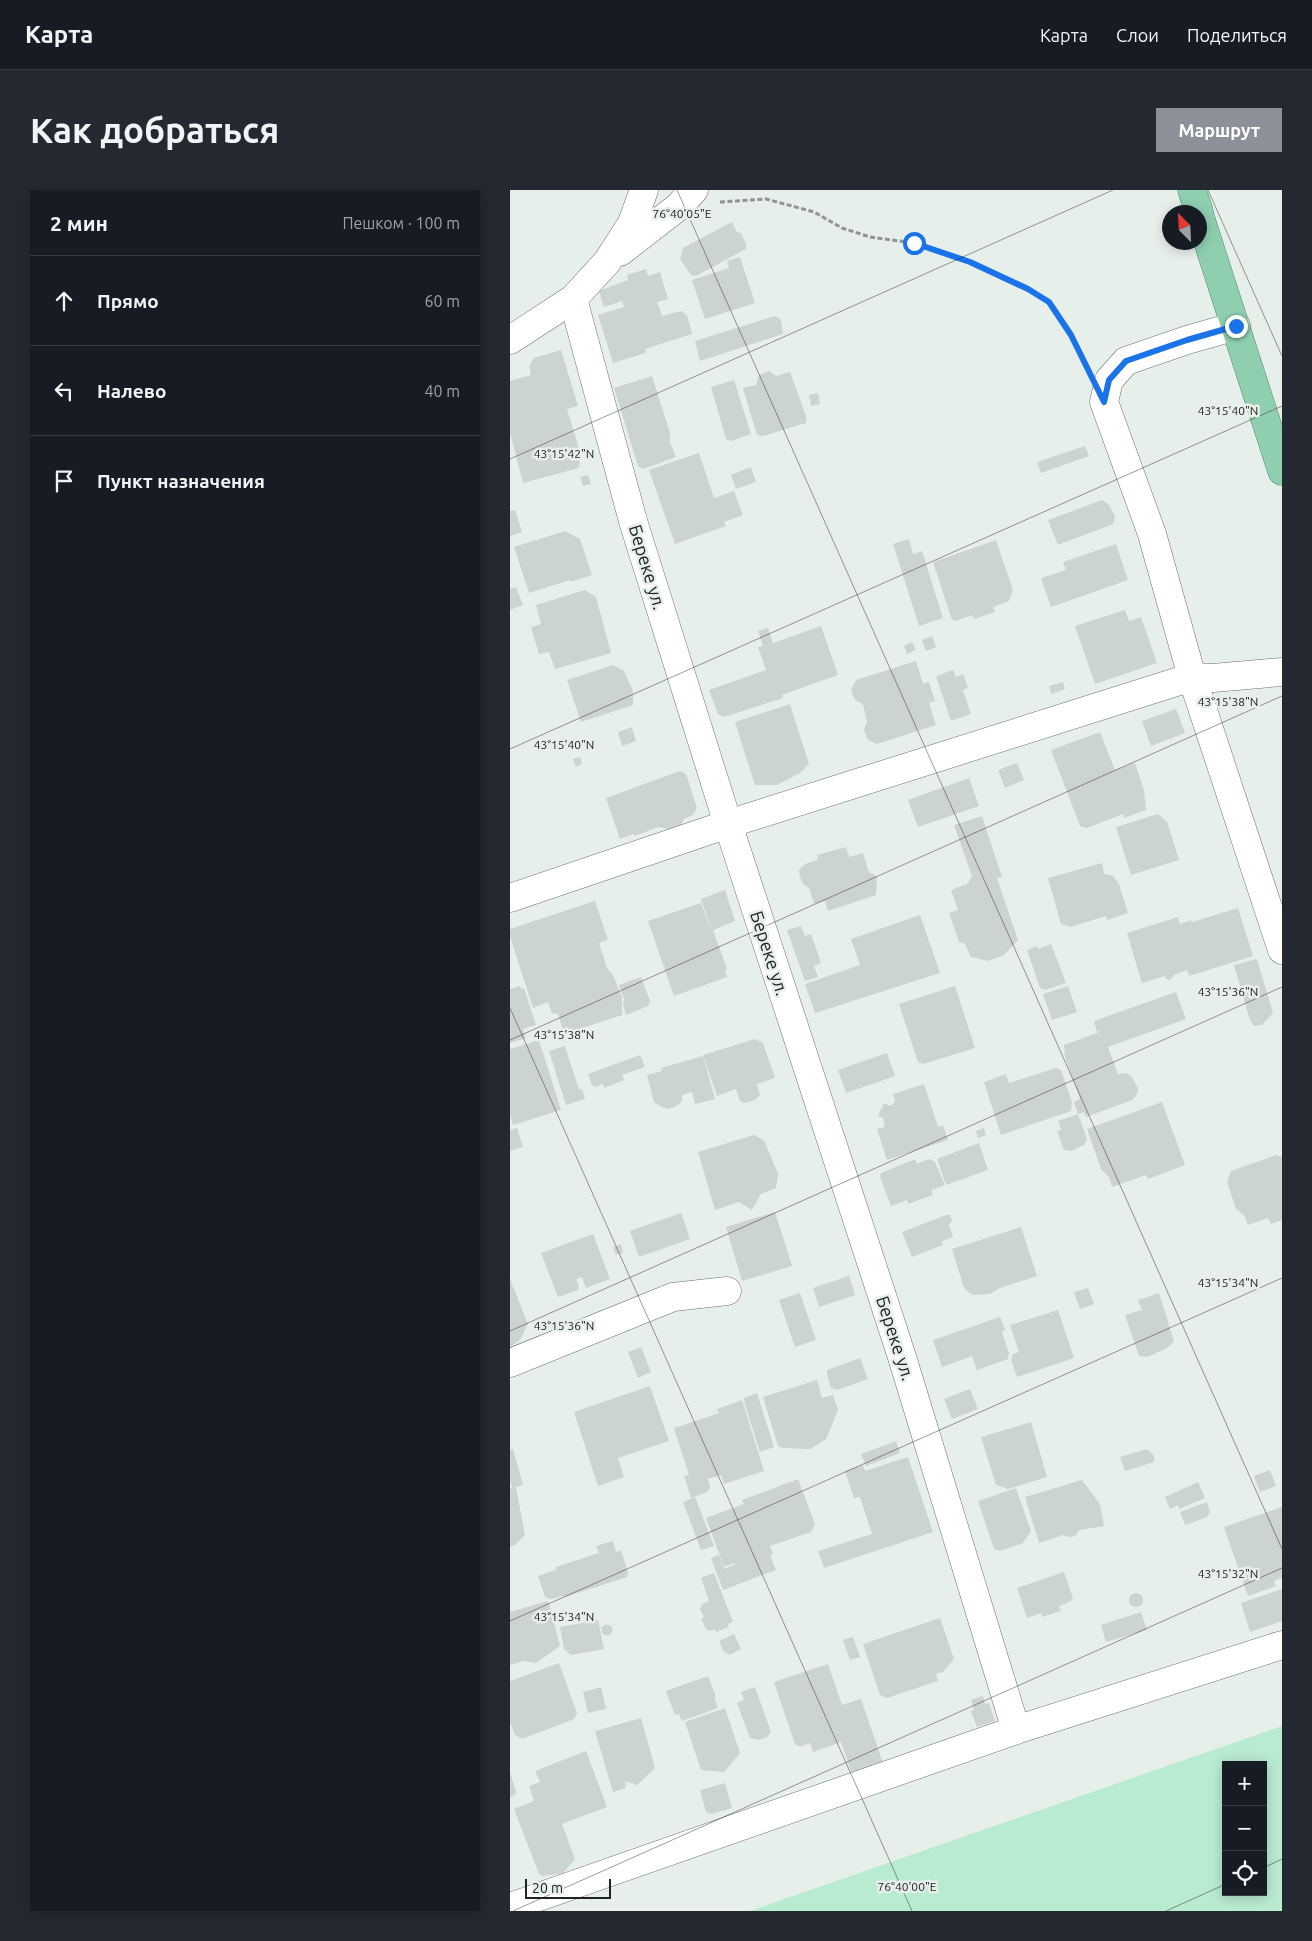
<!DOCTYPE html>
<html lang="ru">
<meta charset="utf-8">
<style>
body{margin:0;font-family:Ubuntu,sans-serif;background:#242831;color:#f1f3f6}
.controls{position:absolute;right:15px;bottom:15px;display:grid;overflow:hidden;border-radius:0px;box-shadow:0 2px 12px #0003}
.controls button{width:45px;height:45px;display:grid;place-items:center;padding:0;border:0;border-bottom:1px solid #363941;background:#171b24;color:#f1f3f6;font:25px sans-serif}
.compass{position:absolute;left:652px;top:15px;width:45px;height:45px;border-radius:50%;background:#171b24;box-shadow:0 2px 12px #0003;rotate:336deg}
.scale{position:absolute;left:15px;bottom:12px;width:86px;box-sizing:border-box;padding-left:5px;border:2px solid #202321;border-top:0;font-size:14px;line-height:18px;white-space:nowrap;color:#202321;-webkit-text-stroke:4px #e7efeb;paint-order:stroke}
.stop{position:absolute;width:15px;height:15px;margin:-11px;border:4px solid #1a73e8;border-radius:50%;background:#fff}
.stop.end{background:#1a73e8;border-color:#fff;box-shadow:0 1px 5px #0008}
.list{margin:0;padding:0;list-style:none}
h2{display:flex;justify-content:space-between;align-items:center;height:65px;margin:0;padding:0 20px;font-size:21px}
h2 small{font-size:16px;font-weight:400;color:#9ea1a6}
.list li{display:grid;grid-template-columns:32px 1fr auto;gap:15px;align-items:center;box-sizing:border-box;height:90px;padding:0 20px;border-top:1px solid #363941}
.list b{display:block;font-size:19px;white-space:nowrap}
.list em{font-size:16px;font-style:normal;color:#9ea1a6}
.icon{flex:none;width:28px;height:28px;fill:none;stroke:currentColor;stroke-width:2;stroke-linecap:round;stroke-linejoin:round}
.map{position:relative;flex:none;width:772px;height:1721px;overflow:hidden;border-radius:0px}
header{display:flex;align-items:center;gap:30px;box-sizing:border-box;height:70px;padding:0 25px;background:#171b24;border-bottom:1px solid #363941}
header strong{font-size:24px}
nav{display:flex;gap:28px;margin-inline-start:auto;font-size:18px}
.intro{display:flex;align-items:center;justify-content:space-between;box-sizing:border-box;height:120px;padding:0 30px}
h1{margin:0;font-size:35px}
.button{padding:12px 22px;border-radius:0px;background:#8c9099;color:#fff;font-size:18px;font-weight:700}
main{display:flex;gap:30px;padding:0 30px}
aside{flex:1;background:#171b24;border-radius:0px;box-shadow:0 2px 12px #0003}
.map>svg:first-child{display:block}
</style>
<header>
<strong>Карта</strong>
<nav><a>Карта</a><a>Слои</a><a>Поделиться</a></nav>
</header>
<div class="intro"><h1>Как добраться</h1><a class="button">Маршрут</a></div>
<main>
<aside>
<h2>2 мин<small>Пешком · 100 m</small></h2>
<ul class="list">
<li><svg class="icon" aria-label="ahead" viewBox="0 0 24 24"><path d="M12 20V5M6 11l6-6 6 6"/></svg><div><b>Прямо</b></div><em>60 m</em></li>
<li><svg class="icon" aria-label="left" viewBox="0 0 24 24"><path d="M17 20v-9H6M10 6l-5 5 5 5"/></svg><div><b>Налево</b></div><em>40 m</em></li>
<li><svg class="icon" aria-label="arrive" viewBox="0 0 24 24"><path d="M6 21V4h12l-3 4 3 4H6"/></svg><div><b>Пункт назначения</b></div></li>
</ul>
</aside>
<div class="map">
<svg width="772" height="1721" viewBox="0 0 772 1721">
<rect width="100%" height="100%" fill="#e7efeb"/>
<path fill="#b9ebd1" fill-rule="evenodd" d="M772 1536V1721H240ZM716 1575H753V1702H716Z"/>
<g fill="#ccd4d0">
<polygon points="222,32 227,42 231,43 236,54 236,59 186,86 181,85 170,69 173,58"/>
<polygon points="230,67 245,113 195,129 182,90 219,78 217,71"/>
<polygon points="136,79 138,86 150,82 158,109 147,112 152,126 171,121 177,125 182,144 135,159 136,163 103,173 88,125 114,117 112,111 94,117 89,101 118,90 117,85"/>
<polygon points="265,126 271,130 273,144 190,171 185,151"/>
<polygon points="51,160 68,216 57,219 71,265 69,278 13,293 0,243 0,191 21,185 19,176 24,168"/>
<polygon points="259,181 266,186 280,182 296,226 296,233 253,246 247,245 233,198 246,195 249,185"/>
<polygon points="142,186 160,243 160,252 166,267 133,279 128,276 104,198"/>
<polygon points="224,190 241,244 221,251 216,249 201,197"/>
<polygon points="308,203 310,214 301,216 299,205"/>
<polygon points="575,256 579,266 531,283 527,272"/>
<polygon points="189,263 204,308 224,301 233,325 214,332 216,336 165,354 139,280"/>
<polygon points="241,277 246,292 226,299 221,285"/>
<polygon points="78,285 81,294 73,296 70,287"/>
<polygon points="592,310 599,315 605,327 603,334 548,355 538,330"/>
<polygon points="5,320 12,342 0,346 0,321"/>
<polygon points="55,341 70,349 82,385 60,392 60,390 19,403 4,357"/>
<polygon points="399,349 403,364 412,361 433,428 409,436 383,354"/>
<polygon points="486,350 503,400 499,411 483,417 485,422 464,429 462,425 446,431 442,430 423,372"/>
<polygon points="606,354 618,390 541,417 531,388 556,380 553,372"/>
<polygon points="6,397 13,415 0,420 0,399"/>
<polygon points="75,400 86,407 101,463 45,479 39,462 29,464 21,437 31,434 26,415"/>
<polygon points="615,420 619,431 631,427 647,473 585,494 565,436"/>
<polygon points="311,436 328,485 272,505 273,508 214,527 208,524 199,500 256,480 248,457 253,456 248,441 258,438 263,453"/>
<polygon points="422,446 426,457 416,461 412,450"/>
<polygon points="402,452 406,460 397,464 394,456"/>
<polygon points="406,471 413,494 419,492 425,511 419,513 426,535 367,554 358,550 354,540 357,532 353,514 345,510 341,500 346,490"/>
<polygon points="103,475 114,481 123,501 123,515 71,532 57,490"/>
<polygon points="443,480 446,487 453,484 458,498 453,500 461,524 441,531 426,486"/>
<polygon points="553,492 555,499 541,504 539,496"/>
<polygon points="280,514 299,574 290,583 267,595 245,595 225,532"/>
<polygon points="666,519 675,543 641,556 632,531"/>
<polygon points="122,537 126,551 112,556 108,542"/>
<polygon points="590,542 605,580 625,573 634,600 636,620 614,628 613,624 577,638 570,636 541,560"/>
<polygon points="70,567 72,574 66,577 63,569"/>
<polygon points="507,573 514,590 495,598 488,580"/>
<polygon points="170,581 176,584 187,618 183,625 174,629 168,641 148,637 125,646 124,644 110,649 96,608"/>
<polygon points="459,588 469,616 408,637 398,610"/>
<polygon points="648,624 657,632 669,670 621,685 606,637"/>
<polygon points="472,626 492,687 487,688 508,750 494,765 478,771 461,767 455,754 449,752 439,723 448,720 441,700 457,694 462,686 444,635"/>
<polygon points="336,657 339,667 353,663 359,683 364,684 367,688 366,705 318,721 315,711 304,714 299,698 293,694 290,687 289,680 295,674 308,670 307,665"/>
<polygon points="592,673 594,684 603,686 609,694 618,723 597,730 596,726 560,737 551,734 538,688"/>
<polygon points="215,700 225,731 203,740 217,779 215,780 217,787 164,806 138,731 191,713 200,737 202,736 200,736 191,709"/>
<polygon points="85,711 98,750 89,753 97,778 103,785 112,807 112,825 54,844 48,824 42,823 38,812 23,818 0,746 0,739"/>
<polygon points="728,718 743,766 679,786 677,780 664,785 660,790 656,789 655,786 632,793 617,743 668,727 670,734 681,730 682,732"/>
<polygon points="410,725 430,783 305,823 295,794 350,775 341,749"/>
<polygon points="291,736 295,746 301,744 311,773 304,776 308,787 295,791 277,740"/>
<polygon points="541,754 556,793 535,800 530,798 517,760 527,756 528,759"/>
<polygon points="747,769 763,823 752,835 744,836 740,830 724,775"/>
<polygon points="131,787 140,811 138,816 116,825 113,815 114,809 109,795"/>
<polygon points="10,796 11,799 14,798 26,835 13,839 16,848 0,853 0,799"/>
<polygon points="445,796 465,858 413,874 408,872 389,814"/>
<polygon points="558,796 567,822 542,830 533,804"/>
<polygon points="666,802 676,829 598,857 608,884 616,883 621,886 628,898 627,904 622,910 576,927 574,922 568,924 564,912 570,909 555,867 554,855 592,841 587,842 584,831"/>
<polygon points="245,849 253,853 265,888 247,894 250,905 245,910 235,913 230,911 226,899 207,906 193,865"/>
<polygon points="29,850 51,920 3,935 0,924 0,859"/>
<polygon points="55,856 69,900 72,899 75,909 56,915 39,861"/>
<polygon points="377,863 385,886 336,903 328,880"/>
<polygon points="130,865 135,877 112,885 114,890 94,898 93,894 85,897 82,895 78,884"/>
<polygon points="193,866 205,909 185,914 182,902 172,905 172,911 168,915 159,919 152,917 144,912 137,885 152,881 151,878"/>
<polygon points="546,878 551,880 562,912 561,921 491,945 474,892 496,884 499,893"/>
<polygon points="414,894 428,937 433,935 438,950 377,970 367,939 375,937 373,928 368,926 374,913 381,916 385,912 383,904"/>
<polygon points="652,912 675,975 638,989 636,985 602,997 599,987 591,979 577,939"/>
<polygon points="568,924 577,949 574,955 561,961 554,960 547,941 551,940 548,931"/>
<polygon points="7,938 13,957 0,961 0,940"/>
<polygon points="474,938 476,945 468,948 466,941"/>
<polygon points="244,945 254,950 268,984 266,998 251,1004 242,1020 229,1012 205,1020 188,962"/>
<polygon points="469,953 478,980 436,995 427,969"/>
<polygon points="766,965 772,967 772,1030 761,1034 758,1028 738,1035 734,1025 726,1019 717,992 721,981"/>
<polygon points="405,969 407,974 419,969 425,972 434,993 433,996 421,1000 423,1005 398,1014 397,1010 381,1016 370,987 371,983"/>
<polygon points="265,1022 282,1076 232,1091 216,1037"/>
<polygon points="171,1023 180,1049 129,1067 120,1041"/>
<polygon points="436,1025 440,1025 442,1031 439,1035 443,1047 432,1051 433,1055 402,1067 392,1042"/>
<polygon points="511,1037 527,1086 490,1098 480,1104 463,1105 458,1102 454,1098 442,1059"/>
<polygon points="83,1044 100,1089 76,1098 72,1087 66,1089 69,1097 68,1100 48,1107 31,1063"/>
<polygon points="111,1054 113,1063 106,1065 103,1057"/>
<polygon points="339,1086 345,1105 309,1117 303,1098"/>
<polygon points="0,1089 18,1134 10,1150 0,1157"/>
<polygon points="578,1098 584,1114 570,1119 564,1102"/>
<polygon points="290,1103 306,1150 285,1157 269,1110"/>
<polygon points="649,1103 664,1151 656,1159 645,1163 646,1164 636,1167 629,1166 615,1125 632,1120 628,1110"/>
<polygon points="548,1120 564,1168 507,1187 501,1169 503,1164 509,1162 500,1135"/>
<polygon points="490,1127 495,1140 492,1142 499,1163 498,1169 467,1180 462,1166 432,1177 423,1150"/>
<polygon points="131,1157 141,1182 128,1188 118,1162"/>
<polygon points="350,1168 358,1189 327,1200 321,1198 317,1184 317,1180"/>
<polygon points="307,1190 312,1208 323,1205 328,1220 316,1249 300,1259 273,1258 268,1256 253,1207"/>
<polygon points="140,1196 159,1251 108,1268 114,1287 88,1296 64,1222"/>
<polygon points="460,1199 468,1219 442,1229 434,1209"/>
<polygon points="247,1203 264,1257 250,1262 235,1215 234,1208"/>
<polygon points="232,1210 254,1281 214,1294 211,1285 198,1289 200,1297 197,1302 181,1308 174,1286 179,1285 164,1238 209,1223 207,1219"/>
<polygon points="521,1232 537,1287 498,1299 486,1295 471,1247"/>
<polygon points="386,1251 390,1263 356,1276 351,1264"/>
<polygon points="3,1259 13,1295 6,1297 15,1345 5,1355 0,1357 0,1299 2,1298 0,1289 0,1260"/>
<polygon points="637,1259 644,1266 644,1272 615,1281 610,1267"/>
<polygon points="398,1267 423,1342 314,1378 308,1361 362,1344 350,1307 344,1308 335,1281 353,1275 355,1281"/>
<polygon points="760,1280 766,1296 750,1302 744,1286"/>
<polygon points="288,1289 305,1334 301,1342 260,1356 263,1364 260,1365 266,1380 213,1400 201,1368 209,1365 214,1379 224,1375 226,1377 224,1373 214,1377 196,1328 234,1314 232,1310"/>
<polygon points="572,1290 590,1314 594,1336 570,1340 565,1346 559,1347 553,1345 529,1353 515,1307"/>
<polygon points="688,1292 695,1308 669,1319 668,1315 660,1319 655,1307"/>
<polygon points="506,1298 521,1341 513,1353 490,1361 484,1359 468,1311"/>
<polygon points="185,1307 204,1356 191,1360 173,1312"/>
<polygon points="697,1312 700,1322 697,1327 675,1335 670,1322"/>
<polygon points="772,1317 772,1388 764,1391 766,1396 738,1406 714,1337"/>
<polygon points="103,1351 106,1362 111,1360 118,1383 117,1387 55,1407 52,1406 41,1409 35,1407 28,1386 46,1380 46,1377 89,1363 86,1356"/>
<polygon points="554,1382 563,1408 561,1411 549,1416 551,1421 532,1427 531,1423 517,1428 507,1398"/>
<polygon points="204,1383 223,1432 218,1434 219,1437 206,1442 205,1439 200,1441 196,1439 191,1429 194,1427 190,1419 192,1414 199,1411 191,1388"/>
<polygon points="772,1399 772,1431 740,1442 731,1413"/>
<circle cx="626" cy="1410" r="7"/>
<polygon points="38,1411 50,1456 26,1473 14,1471 0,1475 0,1422"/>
<polygon points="631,1422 637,1440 596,1452 591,1435"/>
<polygon points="430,1428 444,1469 433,1482 426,1484 428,1491 377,1508 370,1505 353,1454"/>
<polygon points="88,1430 94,1459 61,1465 54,1459 50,1437"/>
<circle cx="97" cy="1440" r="5.5"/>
<polygon points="224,1444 231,1459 220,1465 214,1462 209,1451"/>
<polygon points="343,1447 350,1467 340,1470 333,1450"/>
<polygon points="49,1473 67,1523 64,1529 12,1549 5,1545 0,1532 0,1491"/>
<polygon points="318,1474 332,1515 351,1509 373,1573 342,1584 331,1552 303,1562 300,1553 290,1557 285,1554 264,1492"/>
<polygon points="198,1486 206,1507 204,1507 208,1518 172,1531 169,1524 165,1525 156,1501"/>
<polygon points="91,1497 96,1519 78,1523 73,1502"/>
<polygon points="245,1497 261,1542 257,1547 249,1550 240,1548 227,1513 234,1510 231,1502"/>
<polygon points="473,1506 475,1514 479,1513 485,1531 467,1537 461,1521 464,1520 461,1510"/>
<polygon points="215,1518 230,1563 214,1582 191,1580 175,1532"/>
<polygon points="131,1528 145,1578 127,1595 115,1591 116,1598 103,1602 85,1541"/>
<polygon points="76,1561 97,1617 52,1634 65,1669 53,1683 33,1686 29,1684 4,1619 24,1611 19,1596 30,1592 25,1581"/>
<polygon points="0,1582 6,1602 5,1605 0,1607"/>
<polygon points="215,1593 222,1618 201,1624 196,1622 190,1600"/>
</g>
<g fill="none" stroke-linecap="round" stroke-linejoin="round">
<defs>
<g id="minor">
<polyline points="110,62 168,17 184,0"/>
<polyline points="63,109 123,331 218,634 392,1167 506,1540"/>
<polyline points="726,136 677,150 616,171 599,190 594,212 642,344 682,487 772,760"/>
<polyline points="0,150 63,109 97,72 122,33 134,0"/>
<polyline points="0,708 218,634 682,487 703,488 772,482"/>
<polyline points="0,1173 163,1107 217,1101"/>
<polyline points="0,1717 506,1540 772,1455"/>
</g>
<g id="trunk">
<polyline points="682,0 689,22"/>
<polyline points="689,24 772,281"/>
</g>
</defs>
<use href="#minor" stroke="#6b716e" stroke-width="29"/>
<use href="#trunk" stroke="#568b71" stroke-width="29"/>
<polyline stroke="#8e9491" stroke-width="3" stroke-dasharray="5 2.5" stroke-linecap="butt" points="210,12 256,9 304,22 332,38 360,47 404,53 460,72 518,99 539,112 561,145 575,173"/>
<use href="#minor" stroke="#fff" stroke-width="28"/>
<use href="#trunk" stroke="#8fcfb0" stroke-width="28"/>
</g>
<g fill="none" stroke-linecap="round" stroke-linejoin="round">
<polyline stroke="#1a73e8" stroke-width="6" points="404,53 460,72 518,99 539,112 561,145 594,212 599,190 616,171 677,150 726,136"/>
</g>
<path fill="none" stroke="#202321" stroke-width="1" stroke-opacity="0.45" d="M167 0 772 1359M698 0 772 166M0 269 603 0M0 559 772 216M0 818 402 1721M0 850 772 506M0 1141 772 797M0 1431 772 1088M753 1678 772 1669M3 1721 772 1378M656 1721 716 1694"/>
<g text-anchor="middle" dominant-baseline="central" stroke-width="5" stroke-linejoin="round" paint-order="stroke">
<g font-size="18" fill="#202321" stroke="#e7efeb">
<text transform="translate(138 377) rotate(73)">Береке ул.</text>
<text transform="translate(260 763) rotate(72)">Береке ул.</text>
<text transform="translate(386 1148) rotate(72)">Береке ул.</text>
</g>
</g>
<g font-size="12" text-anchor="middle" fill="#202321" stroke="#e7efeb" stroke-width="5" stroke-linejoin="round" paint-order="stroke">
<text x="172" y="28">76°40'05"E</text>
<text x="718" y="225">43°15'40"N</text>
<text x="54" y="268">43°15'42"N</text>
<text x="718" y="516">43°15'38"N</text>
<text x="54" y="559">43°15'40"N</text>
<text x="718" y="806">43°15'36"N</text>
<text x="54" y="849">43°15'38"N</text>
<text x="718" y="1097">43°15'34"N</text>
<text x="54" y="1140">43°15'36"N</text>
<text x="718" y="1388">43°15'32"N</text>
<text x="54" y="1431">43°15'34"N</text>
<text x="397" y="1701">76°40'00"E</text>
</g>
</svg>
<div class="controls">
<button>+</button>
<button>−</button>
<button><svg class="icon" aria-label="locate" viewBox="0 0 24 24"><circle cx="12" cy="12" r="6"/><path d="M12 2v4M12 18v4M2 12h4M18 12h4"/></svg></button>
</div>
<svg class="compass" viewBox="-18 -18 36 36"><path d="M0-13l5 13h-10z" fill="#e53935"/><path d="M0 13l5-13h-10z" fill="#9ea1a6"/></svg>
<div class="scale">20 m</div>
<div class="stop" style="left:404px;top:53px"></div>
<div class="stop end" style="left:726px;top:136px"></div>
</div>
</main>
